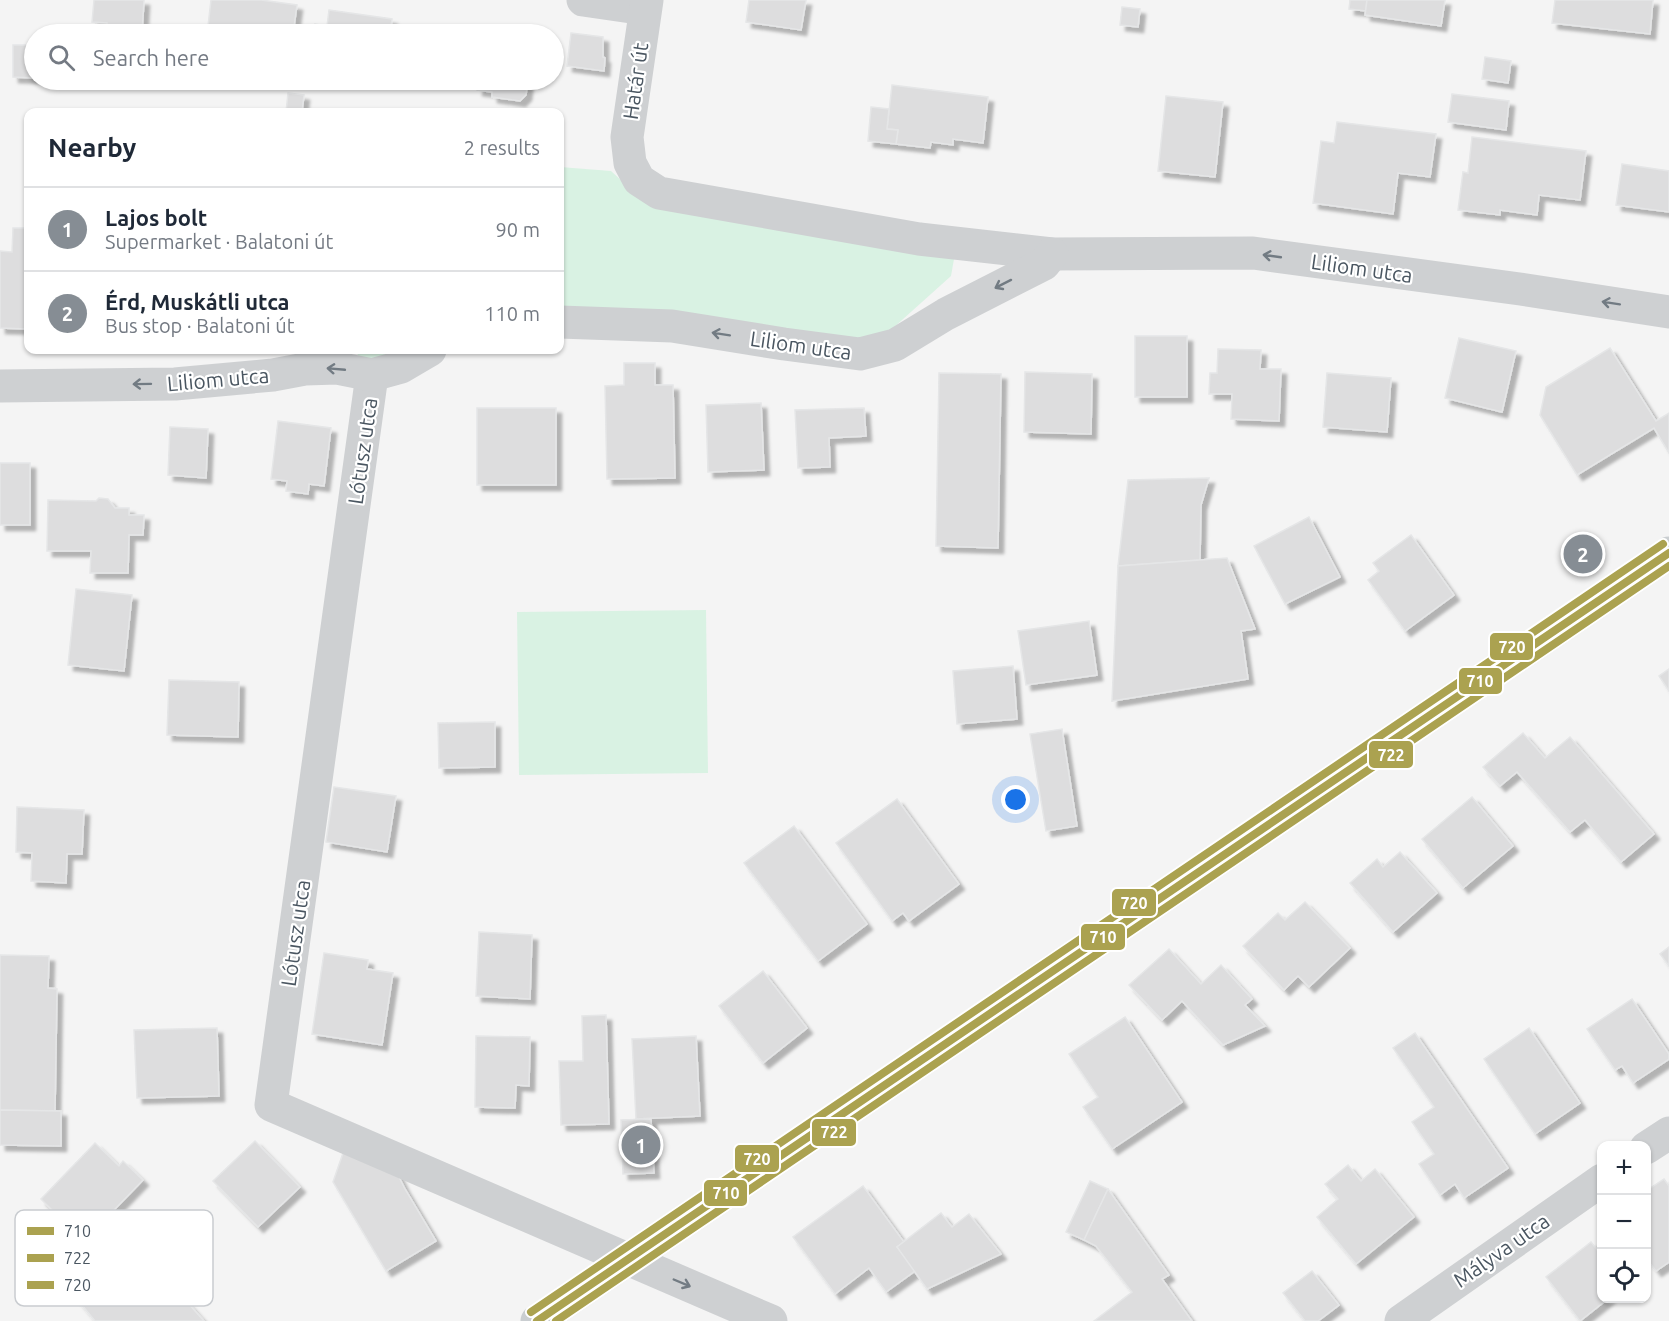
<!DOCTYPE html>
<meta charset="utf-8">
<style>
body{margin:0;font-family:Ubuntu,sans-serif;background:#f2f2f3;color:#1f2937}
.controls{position:absolute;right:18px;bottom:18px;display:grid;overflow:hidden;border-radius:12px;box-shadow:0 2px 4px #0004}
.controls button{width:54px;height:54px;display:grid;place-items:center;padding:0;border:0;border-bottom:2px solid #e0e1e3;background:#fff;color:#1f2937;font:30px sans-serif}
.you{position:absolute;left:1016px;top:800px;width:21px;height:21px;margin:-15px;border:4px solid #fff;border-radius:50%;background:#1a73e8;box-shadow:0 0 0 9px #1a73e833}
.badge{display:grid;place-items:center;width:39px;height:39px;border-radius:50%;background:#868d94;color:#fff;font-size:20px;font-weight:700}
.pin{position:absolute;translate:-50% -50%;border:3px solid #fff;box-shadow:0 2px 6px #0006}
.list{margin:0;padding:0;list-style:none}
h2{display:flex;justify-content:space-between;align-items:center;height:78px;margin:0;padding:0 24px;font-size:26px}
h2 small{font-size:20px;font-weight:400;color:#747a83}
.list li{display:grid;grid-template-columns:39px 1fr auto;gap:18px;align-items:center;box-sizing:border-box;height:84px;padding:0 24px;border-top:2px solid #e0e1e3}
.list b{display:block;font-size:22px;white-space:nowrap}
.list p{margin:0;font-size:20px;white-space:nowrap;color:#747a83}
.list em{font-size:20px;font-style:normal;color:#747a83}
.icon{flex:none;width:33px;height:33px;fill:none;stroke:currentColor;stroke-width:2;stroke-linecap:round;stroke-linejoin:round}
.map{position:relative;flex:none;width:1669px;height:1321px;overflow:hidden}
.search{position:absolute;background:#fff;box-shadow:0 2px 4px #0004;left:24px;top:24px;width:540px;height:66px;display:flex;align-items:center;gap:15px;box-sizing:border-box;padding:0 21px;border-radius:33px;color:#747a83;font-size:22px}
.panel{position:absolute;background:#fff;box-shadow:0 2px 4px #0004;left:24px;top:108px;width:540px;height:246px;border-radius:12px}
.map>svg:first-child{display:block}
</style>
<div class="map">
<svg width="1669" height="1321" viewBox="0 0 1669 1321">
<defs>
<filter id="shadow"><feDropShadow dx="5.5" dy="5.5" stdDeviation="1.5" flood-color="#0004"/></filter>
</defs>
<rect width="100%" height="100%" fill="#f4f4f4"/>
<g fill="#d9f2e3">
<polygon points="560,167 611,171 635,193 954,259 951,276 892,329 860,354 560,322"/>
<polygon points="357,350 411,350 392,364 358,356"/>
<polygon points="706,610 708,773 519,775 517,612"/>
</g>
<g fill="#ddddde" stroke="#e5e6e7" stroke-width="1.5" filter="url(#shadow)">
<polygon points="94,0 144,0 142,34 106,34 107,23 92,22"/>
<polygon points="211,0 261,0 297,5 293,34 238,34 239,30 208,26"/>
<polygon points="749,0 806,0 801,30 746,22"/>
<polygon points="1350,0 1367,0 1366,11 1349,9"/>
<polygon points="1367,0 1445,0 1441,26 1365,15"/>
<polygon points="1555,0 1653,0 1650,34 1552,23"/>
<polygon points="1122,7 1140,9 1138,27 1120,25"/>
<polygon points="329,10 392,19 390,34 314,34 315,24 327,26"/>
<polygon points="484,30 513,34 484,34"/>
<polygon points="571,33 603,37 603,57 605,58 604,71 567,66"/>
<polygon points="13,45 34,45 34,78 13,77"/>
<polygon points="1485,57 1511,61 1508,83 1482,79"/>
<polygon points="479,80 528,80 526,95 520,101 492,97 492,92 477,90"/>
<polygon points="892,85 988,97 983,143 953,139 953,145 931,142 930,148 896,144 898,130 887,129"/>
<polygon points="288,93 304,95 302,112 286,112"/>
<polygon points="1452,94 1509,101 1506,130 1448,122"/>
<polygon points="1166,96 1223,102 1215,177 1158,171"/>
<polygon points="871,107 889,109 887,129 898,130 896,144 868,141"/>
<polygon points="1337,122 1436,134 1430,177 1398,173 1393,214 1313,203 1321,141 1334,143"/>
<polygon points="1472,137 1586,151 1580,200 1539,195 1537,215 1500,210 1500,215 1458,210 1463,172 1468,173"/>
<polygon points="1622,164 1669,171 1669,212 1616,205"/>
<polygon points="13,228 28,228 28,329 0,328 0,251 12,252"/>
<rect x="1135" y="336" width="52" height="61"/>
<polygon points="1459,338 1516,351 1502,412 1445,398"/>
<polygon points="1610,348 1656,421 1669,413 1669,453 1654,428 1577,475 1540,415 1546,387"/>
<polygon points="1218,349 1261,350 1260,369 1281,369 1279,421 1231,419 1232,394 1209,394 1210,373 1217,373"/>
<polygon points="624,363 655,363 655,385 673,385 675,478 607,479 605,386 624,385"/>
<polygon points="1025,372 1092,374 1091,434 1024,432"/>
<polygon points="939,373 1001,374 998,548 936,546"/>
<polygon points="1327,373 1391,378 1387,432 1323,427"/>
<polygon points="761,403 764,470 708,472 706,405"/>
<rect x="477" y="408" width="79" height="77"/>
<polygon points="864,408 866,436 829,438 830,467 798,468 795,410"/>
<polygon points="278,421 331,428 324,486 309,484 308,494 286,491 287,481 271,479"/>
<polygon points="170,427 208,429 206,478 168,475"/>
<rect x="0" y="463" width="30" height="62"/>
<polygon points="1209,478 1201,505 1200,560 1118,566 1128,480"/>
<polygon points="99,498 108,499 115,508 129,508 129,515 144,515 143,535 129,535 128,573 90,573 91,551 47,551 48,500 96,501"/>
<polygon points="1309,517 1340,577 1285,604 1254,546"/>
<polygon points="1411,535 1454,595 1405,631 1368,580 1379,571 1373,563"/>
<polygon points="1227,558 1255,629 1241,631 1248,679 1112,701 1118,566"/>
<polygon points="76,589 132,595 124,671 68,665"/>
<polygon points="1089,621 1097,675 1026,685 1018,631"/>
<polygon points="1013,666 1017,719 957,724 953,671"/>
<polygon points="1669,669 1669,691 1659,676"/>
<polygon points="169,680 239,682 238,737 167,735"/>
<polygon points="495,722 495,767 439,768 438,723"/>
<polygon points="1062,729 1077,826 1046,831 1030,734"/>
<polygon points="1523,733 1545,758 1570,737 1654,834 1621,862 1585,820 1570,832 1517,772 1500,786 1483,767"/>
<polygon points="334,787 396,796 387,852 326,842"/>
<polygon points="1472,797 1513,846 1463,888 1422,839"/>
<polygon points="897,799 959,884 909,921 903,913 892,921 836,843"/>
<polygon points="17,807 84,810 82,854 67,854 66,883 31,881 32,853 16,852"/>
<polygon points="794,826 867,924 818,961 744,863"/>
<polygon points="1400,852 1437,893 1393,932 1350,883 1377,859 1383,867"/>
<polygon points="1305,902 1350,948 1309,987 1298,976 1284,990 1243,946 1278,913 1285,920"/>
<polygon points="479,932 532,935 530,999 476,996"/>
<polygon points="1669,947 1669,966 1660,954"/>
<polygon points="1169,949 1201,984 1221,965 1252,999 1245,1005 1265,1026 1223,1045 1182,1001 1162,1020 1129,985"/>
<polygon points="324,953 368,960 367,969 393,973 382,1045 312,1034"/>
<polygon points="0,955 49,956 48,988 57,989 55,1111 0,1110"/>
<polygon points="763,971 807,1028 763,1063 719,1006"/>
<polygon points="1632,999 1669,1054 1669,1059 1633,1083 1622,1066 1615,1070 1587,1029"/>
<polygon points="606,1015 609,1124 561,1125 559,1061 583,1061 582,1016"/>
<polygon points="1125,1017 1182,1102 1112,1149 1083,1107 1098,1097 1069,1054"/>
<polygon points="217,1028 219,1096 137,1098 134,1030"/>
<polygon points="1529,1028 1580,1103 1535,1134 1484,1059"/>
<polygon points="1415,1033 1508,1168 1464,1198 1455,1184 1440,1195 1419,1164 1434,1154 1412,1122 1434,1107 1393,1048"/>
<polygon points="476,1036 530,1037 529,1086 516,1085 515,1108 475,1107"/>
<polygon points="696,1036 700,1116 636,1119 632,1039"/>
<polygon points="0,1110 61,1111 61,1146 0,1145"/>
<polygon points="651,1119 654,1173 623,1174 621,1120"/>
<polygon points="255,1141 300,1187 258,1227 213,1181"/>
<polygon points="95,1143 119,1166 123,1161 143,1180 89,1236 83,1241 76,1241 64,1235 58,1224 58,1216 41,1199"/>
<polygon points="343,1153 397,1173 405,1189 436,1241 386,1271 333,1182"/>
<polygon points="1348,1165 1361,1181 1375,1169 1414,1217 1356,1264 1317,1217 1338,1199 1325,1184"/>
<polygon points="1664,1179 1669,1186 1669,1262 1656,1271 1646,1258 1646,1191"/>
<polygon points="1090,1181 1108,1189 1084,1240 1066,1232"/>
<polygon points="863,1186 904,1242 897,1247 915,1271 886,1292 869,1268 835,1294 793,1237"/>
<polygon points="1108,1189 1169,1275 1162,1279 1192,1321 1094,1321 1132,1292 1096,1246 1084,1240"/>
<polygon points="941,1213 952,1227 969,1214 1001,1254 927,1289 897,1247"/>
<polygon points="156,1229 190,1267 171,1284 204,1321 95,1321 77,1299"/>
<polygon points="1591,1242 1602,1256 1602,1298 1609,1298 1580,1321 1546,1277"/>
<polygon points="1312,1271 1339,1305 1318,1321 1305,1321 1283,1293"/>
</g>
<g fill="none" stroke-linecap="round" stroke-linejoin="round">
<g stroke="#ced0d2" stroke-width="33">
<polyline points="583,0 645,9"/>
<polyline points="647,0 627,137 630,163 639,180 659,193 919,239 1052,254 1253,253 1520,289 1669,312"/>
<polyline points="560,322 672,326 784,344 860,354 895,345 946,314 1044,264 1052,254"/>
<polyline points="372,375 271,1105 771,1321"/>
<polyline points="0,386 175,384 273,375 305,369 337,368 372,375 401,367 430,350"/>
<polyline points="1646,1148 1669,1133"/>
<polyline points="1401,1321 1602,1180"/>
</g>
<polyline stroke="#caced1" stroke-width="33" points="537,1321 1669,553"/>
<defs>
<polyline id="bus-1" points="537,1321 1669,553"/>
<polyline id="bus-2" points="556,1321 1669,566"/>
<polyline id="bus-3" points="531,1312 1663,544"/>
</defs>
<use href="#bus-1" stroke="#fff" stroke-width="12"/>
<use href="#bus-2" stroke="#fff" stroke-width="12"/>
<use href="#bus-3" stroke="#fff" stroke-width="12"/>
<use href="#bus-1" stroke="#aba250" stroke-width="8"/>
<use href="#bus-2" stroke="#aba250" stroke-width="8"/>
<use href="#bus-3" stroke="#aba250" stroke-width="8"/>
</g>
<defs><path id="oneway-shaft" d="M-6 0H5M1.5-3L5.5 0L1.5 3" fill="none" stroke-width="1.6" stroke-linecap="round" stroke-linejoin="round" transform="scale(1.5)"/></defs>
<g stroke="#727b83">
<use href="#oneway-shaft" transform="translate(1272 256) rotate(-172)"/>
<use href="#oneway-shaft" transform="translate(1003 284) rotate(153)"/>
<use href="#oneway-shaft" transform="translate(1611 303) rotate(-171)"/>
<use href="#oneway-shaft" transform="translate(721 334) rotate(-171)"/>
<use href="#oneway-shaft" transform="translate(336 369) rotate(-175)"/>
<use href="#oneway-shaft" transform="translate(142 384) rotate(179)"/>
<use href="#oneway-shaft" transform="translate(682 1283) rotate(23)"/>
</g>
<g text-anchor="middle" dominant-baseline="central" stroke-width="4.5" stroke-linejoin="round" paint-order="stroke">
<g font-size="21" fill="#4a5661" stroke="#fff">
<text transform="translate(635 81) rotate(-82)">Határ út</text>
<text transform="translate(1362 268) rotate(8)">Liliom utca</text>
<text transform="translate(801 345) rotate(8)">Liliom utca</text>
<text transform="translate(218 379) rotate(-5)">Liliom utca</text>
<text transform="translate(362 451) rotate(-82)">Lótusz utca</text>
<text transform="translate(295 933) rotate(-82)">Lótusz utca</text>
<text transform="translate(1501 1250) rotate(-35)">Mályva utca</text>
</g>
</g>
<rect x="15" y="1210" width="198" height="96" rx="9" fill="#fff" stroke="#c9ccd0" stroke-width="1.5"/>
<rect x="27" y="1227" width="27" height="8" fill="#aba250"/>
<rect x="27" y="1254" width="27" height="8" fill="#aba250"/>
<rect x="27" y="1281" width="27" height="8" fill="#aba250"/>
<g font-size="16" fill="#4a5661">
<text x="64" y="1237">710</text>
<text x="64" y="1264">722</text>
<text x="64" y="1291">720</text>
</g>
<g stroke="#fff" stroke-width="2">
<rect x="1489" y="632" width="45" height="29" rx="6" fill="#aba250"/>
<rect x="1458" y="667" width="45" height="28" rx="6" fill="#aba250"/>
<rect x="1368" y="740" width="46" height="29" rx="6" fill="#aba250"/>
<rect x="1111" y="888" width="46" height="29" rx="6" fill="#aba250"/>
<rect x="1080" y="923" width="46" height="28" rx="6" fill="#aba250"/>
<rect x="811" y="1118" width="46" height="29" rx="6" fill="#aba250"/>
<rect x="734" y="1144" width="46" height="29" rx="6" fill="#aba250"/>
<rect x="703" y="1179" width="45" height="28" rx="6" fill="#aba250"/>
</g>
<g font-size="16" text-anchor="middle" font-weight="bold" fill="#fff">
<text x="1512" y="653">720</text>
<text x="1480" y="687">710</text>
<text x="1391" y="761">722</text>
<text x="1134" y="909">720</text>
<text x="1103" y="943">710</text>
<text x="834" y="1138">722</text>
<text x="757" y="1165">720</text>
<text x="726" y="1199">710</text>
</g>
</svg>
<div class="controls">
<button>+</button>
<button>−</button>
<button><svg class="icon" aria-label="locate" viewBox="0 0 24 24"><circle cx="12" cy="12" r="6"/><path d="M12 2v4M12 18v4M2 12h4M18 12h4"/></svg></button>
</div>
<div class="you"></div>
<div class="pin badge" style="left:641px;top:1145px">1</div>
<div class="pin badge" style="left:1583px;top:554px">2</div>
<div class="search"><svg class="icon" aria-label="search" viewBox="0 0 24 24"><circle cx="10" cy="10" r="6"/><path d="M15 15l6 6"/></svg>Search here</div>
<section class="panel">
<h2>Nearby<small>2 results</small></h2>
<ul class="list">
<li><span class="badge">1</span><div><b>Lajos bolt</b><p>Supermarket · Balatoni út</p></div><em>90 m</em></li>
<li><span class="badge">2</span><div><b>Érd, Muskátli utca</b><p>Bus stop · Balatoni út</p></div><em>110 m</em></li>
</ul>
</section>
</div>
